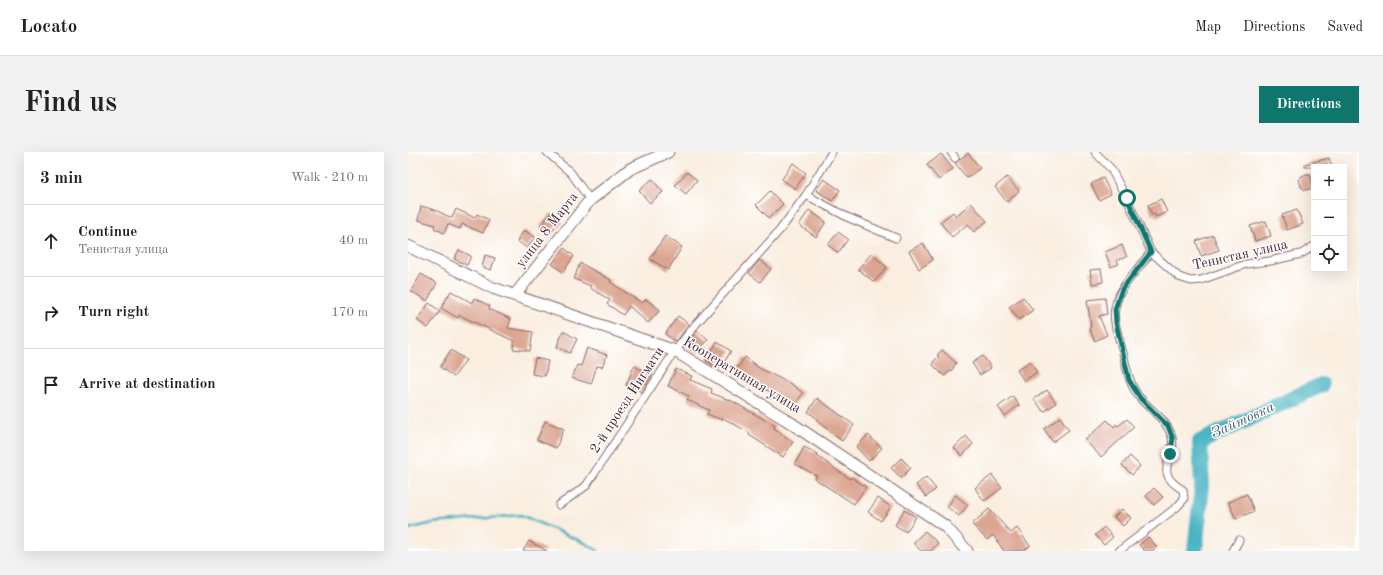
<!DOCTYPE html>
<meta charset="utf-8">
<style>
body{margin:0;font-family:"Old Standard TT",serif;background:#f2f2f2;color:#222}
.controls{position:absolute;right:12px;top:12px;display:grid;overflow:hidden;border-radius:0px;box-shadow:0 4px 16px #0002}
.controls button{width:36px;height:36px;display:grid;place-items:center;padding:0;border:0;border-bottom:1px solid #e0e0e0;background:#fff;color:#222;font:20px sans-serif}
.stop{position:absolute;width:12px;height:12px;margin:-9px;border:3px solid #0f766e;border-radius:50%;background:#fff}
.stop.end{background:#0f766e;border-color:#fff;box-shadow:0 1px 4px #0008}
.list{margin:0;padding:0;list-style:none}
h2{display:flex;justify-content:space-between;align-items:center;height:52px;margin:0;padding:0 16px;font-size:17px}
h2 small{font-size:13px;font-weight:400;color:#767676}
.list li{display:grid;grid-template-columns:26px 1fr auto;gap:12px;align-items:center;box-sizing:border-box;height:72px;padding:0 16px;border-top:1px solid #e0e0e0}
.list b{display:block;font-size:15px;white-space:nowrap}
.list p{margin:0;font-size:13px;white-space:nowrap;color:#767676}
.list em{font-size:13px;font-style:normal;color:#767676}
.icon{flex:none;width:22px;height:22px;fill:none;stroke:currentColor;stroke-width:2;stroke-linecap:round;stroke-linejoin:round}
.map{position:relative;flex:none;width:951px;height:399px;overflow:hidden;border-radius:0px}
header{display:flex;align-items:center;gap:24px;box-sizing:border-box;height:56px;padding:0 20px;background:#fff;border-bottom:1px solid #e0e0e0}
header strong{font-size:19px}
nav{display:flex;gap:22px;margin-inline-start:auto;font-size:14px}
.intro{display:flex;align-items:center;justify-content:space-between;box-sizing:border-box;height:96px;padding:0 24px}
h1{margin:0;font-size:28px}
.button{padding:10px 18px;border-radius:0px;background:#0f766e;color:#fff;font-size:14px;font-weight:700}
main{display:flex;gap:24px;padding:0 24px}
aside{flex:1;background:#fff;border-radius:0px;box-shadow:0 4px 16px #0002}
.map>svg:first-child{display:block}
</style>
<header>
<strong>Locato</strong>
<nav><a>Map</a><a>Directions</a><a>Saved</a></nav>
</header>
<div class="intro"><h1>Find us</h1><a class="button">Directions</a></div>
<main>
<aside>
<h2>3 min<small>Walk · 210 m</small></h2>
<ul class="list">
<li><svg class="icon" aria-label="ahead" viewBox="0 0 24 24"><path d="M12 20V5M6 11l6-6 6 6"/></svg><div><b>Continue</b><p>Тенистая улица</p></div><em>40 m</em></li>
<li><svg class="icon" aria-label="right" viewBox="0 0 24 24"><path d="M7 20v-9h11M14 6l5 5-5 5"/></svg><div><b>Turn right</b></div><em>170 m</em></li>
<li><svg class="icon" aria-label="arrive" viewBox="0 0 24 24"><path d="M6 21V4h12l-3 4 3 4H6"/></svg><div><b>Arrive at destination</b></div></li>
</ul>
</aside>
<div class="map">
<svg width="951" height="399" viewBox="0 0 951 399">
<rect width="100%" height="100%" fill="#fff"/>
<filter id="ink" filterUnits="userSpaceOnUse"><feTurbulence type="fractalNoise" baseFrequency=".025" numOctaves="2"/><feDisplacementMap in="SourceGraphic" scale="8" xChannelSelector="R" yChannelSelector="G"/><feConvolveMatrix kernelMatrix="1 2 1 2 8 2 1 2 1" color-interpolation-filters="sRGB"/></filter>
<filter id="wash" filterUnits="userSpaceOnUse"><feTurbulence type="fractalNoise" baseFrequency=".012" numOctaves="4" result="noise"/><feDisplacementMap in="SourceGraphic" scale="16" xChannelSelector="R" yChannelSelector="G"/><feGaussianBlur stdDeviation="0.9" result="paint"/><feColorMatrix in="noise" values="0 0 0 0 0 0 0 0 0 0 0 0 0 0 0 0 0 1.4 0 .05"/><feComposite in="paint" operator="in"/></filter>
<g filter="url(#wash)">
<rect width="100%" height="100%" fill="#faeee0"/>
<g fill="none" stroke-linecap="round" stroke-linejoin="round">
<polyline stroke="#43b1c0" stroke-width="2.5" points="0,377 25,371 113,363 177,391 190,399"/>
<polyline stroke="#43b1c0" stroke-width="16" points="787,399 794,334 792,290 913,233"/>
</g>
<g id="blocks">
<g fill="#dba691">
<polygon points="560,1 572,16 559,26 547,11"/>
<polygon points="533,2 545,17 531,28 519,13"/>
<polygon points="921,6 924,15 897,15 897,12"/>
<polygon points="385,11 398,21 387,37 374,27"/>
<polygon points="279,20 289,28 278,42 267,33"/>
<polygon points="898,22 902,22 906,36 897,38 893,35 891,26"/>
<polygon points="599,25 611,39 599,50 587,35"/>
<polygon points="695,26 703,42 691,48 683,32"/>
<polygon points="244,27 255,40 242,51 231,39"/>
<polygon points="416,27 432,38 424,49 408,38"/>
<polygon points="362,39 375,52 361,66 348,53"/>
<polygon points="753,47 759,60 748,65 747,62 744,63 740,53"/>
<polygon points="563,51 579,69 566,80 560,72 544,85 532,70 545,60 548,64"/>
<polygon points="13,54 27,58 44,66 48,57 67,66 69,62 81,68 75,81 54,72 52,77 40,72 36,81 26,76 27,73 10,68"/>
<polygon points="401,58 418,70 408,85 391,73"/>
<polygon points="889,58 895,72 879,78 874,63"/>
<polygon points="143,61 152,69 141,82 132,74"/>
<polygon points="858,69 863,84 847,89 842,74"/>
<polygon points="116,78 127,85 119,96 109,89"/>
<polygon points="430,80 440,87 430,101 420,93"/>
<polygon points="805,83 811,98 793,104 788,89"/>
<polygon points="257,84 274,95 260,118 242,107"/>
<polygon points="515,91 525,108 511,117 501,99"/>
<polygon points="714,93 719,105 709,108 711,112 703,115 697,100"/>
<polygon points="156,96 166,104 155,120 144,112"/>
<polygon points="51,98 63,104 59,113 46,107"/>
<polygon points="463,102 479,115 466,130 450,117"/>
<polygon points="77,103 87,106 83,118 74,115"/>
<polygon points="352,108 363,117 352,130 341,121"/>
<polygon points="172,111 203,128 202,130 234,151 238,147 252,158 240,171 221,154 215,163 199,152 202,148 182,136 183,134 166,127"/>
<polygon points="693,117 695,130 684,132 682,118"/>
<polygon points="13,122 29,131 19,149 3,139"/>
<polygon points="43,139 64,151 66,146 82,154 81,157 103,167 100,176 125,180 122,199 105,197 106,189 51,163 50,166 33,156"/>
<polygon points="615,145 625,158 611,168 601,155"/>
<polygon points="697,146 699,162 691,164 699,183 687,189 681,176 683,175 679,148"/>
<polygon points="21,151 32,159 20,176 9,168"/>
<polygon points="270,164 281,172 268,190 257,182"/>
<polygon points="155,179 169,187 162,201 149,195"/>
<polygon points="289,179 300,188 288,201 278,193"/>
<polygon points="309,190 323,199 312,217 298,208"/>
<polygon points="179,196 199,203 194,215 189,214 183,232 164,226 169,213 173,214"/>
<polygon points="43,198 58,208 46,225 32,215"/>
<polygon points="534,198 548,211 544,218 536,224 525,213 525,210 531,204 529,203"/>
<polygon points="575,204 583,216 572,223 564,211"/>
<polygon points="337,205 351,216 383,232 395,241 385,255 366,241 340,231 326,221"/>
<polygon points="127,206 140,209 137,224 124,222"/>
<polygon points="622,209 629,220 616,229 609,218"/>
<polygon points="226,214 244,223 234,240 218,233"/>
<polygon points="268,217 284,224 282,228 304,237 303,241 324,249 367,274 366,276 385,290 375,305 341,283 342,281 315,266 314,268 299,262 301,258 279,248 281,244 260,234"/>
<polygon points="639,238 648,251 636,260 626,247"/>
<polygon points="605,244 611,253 597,264 590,255"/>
<polygon points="409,246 446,273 434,289 409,269 410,267 400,260"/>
<polygon points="652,265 661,278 645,290 636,277"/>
<polygon points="719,267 726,275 693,305 677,288 699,268 706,275 708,272 710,274"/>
<polygon points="137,269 156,277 148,296 129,288"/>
<polygon points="460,283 474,296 461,309 448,295"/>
<polygon points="558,284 565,292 554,304 546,296"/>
<polygon points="396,295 410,302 409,304 442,327 443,325 458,335 446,352 407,327 409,324 387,312"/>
<polygon points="722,304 732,314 724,323 714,313"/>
<polygon points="493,306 503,316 493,326 483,316"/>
<polygon points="584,323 594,336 576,349 567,336"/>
<polygon points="518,325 528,337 518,345 508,333"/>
<polygon points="746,336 755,345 746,353 738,344"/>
<polygon points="839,342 846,359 828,367 820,350"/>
<polygon points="547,343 560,353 551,364 539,355"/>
<polygon points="470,346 483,355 473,369 460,360"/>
<polygon points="581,357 603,381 609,376 622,394 615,399 596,399 585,383 579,388 564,372"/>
<polygon points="714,357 723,366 715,374 706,365"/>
<polygon points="496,358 508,365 498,380 487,373"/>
<polygon points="696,375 705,385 696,393 687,383"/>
<polygon points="517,379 530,391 523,399 513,399 505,391"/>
<polygon points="740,385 749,395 744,399 737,399 731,393"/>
<polygon points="121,389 139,399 115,399"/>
</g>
</g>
</g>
<g filter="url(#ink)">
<use href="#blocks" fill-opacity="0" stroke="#88676a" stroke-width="1"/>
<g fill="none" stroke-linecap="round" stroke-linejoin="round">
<defs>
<g id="minor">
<polyline points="139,0 163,21 182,48"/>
<polyline points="543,0 547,6"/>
<polyline points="687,0 703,17 719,47 743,100 771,125 783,129 793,128 838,112 862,109 893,102 906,94"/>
<polyline points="398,43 439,65 488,86"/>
<polyline points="151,353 178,334 267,199 288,172 372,78 398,43 424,0"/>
<path d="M711 399 769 355 776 347 775 338C741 318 772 305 763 282 757 266 743 259 732 246 721 233 719 217 715 201 712 188 704 170 707 156 711 134 730 118 743 100"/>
<polyline points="825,399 831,388"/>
</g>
<g id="secondary">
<polyline points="0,94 85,136 267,199 377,267 537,374 559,399"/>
<polyline points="107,143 182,48 222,17 260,0"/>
</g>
</defs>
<use href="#minor" stroke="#88676a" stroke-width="9"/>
<use href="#secondary" stroke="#88676a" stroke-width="13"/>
<use href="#minor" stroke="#fff" stroke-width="7"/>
<use href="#secondary" stroke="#fff" stroke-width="11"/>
</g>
</g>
<g fill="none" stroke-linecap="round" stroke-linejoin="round" filter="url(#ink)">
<polyline stroke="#0f766e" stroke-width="5" points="719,46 743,100 714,137 707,157 708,171 721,228 732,246 760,274 765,287 762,302"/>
</g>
<g text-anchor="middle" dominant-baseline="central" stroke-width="3" stroke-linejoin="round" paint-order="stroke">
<g font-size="14" fill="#4a1f2b" stroke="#fff">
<text transform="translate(139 78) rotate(-52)">улица 8 Марта</text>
<text transform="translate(832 103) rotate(-13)">Тенистая улица</text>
<text transform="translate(334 223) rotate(31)">Кооперативная улица</text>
<text transform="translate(219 248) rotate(-57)">2-й проезд Нигмати</text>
</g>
<g font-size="15" font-style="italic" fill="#47616e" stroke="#fff">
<text transform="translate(835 269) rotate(-25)">Зайтовка</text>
</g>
</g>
</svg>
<div class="controls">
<button>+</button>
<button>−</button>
<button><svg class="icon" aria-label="locate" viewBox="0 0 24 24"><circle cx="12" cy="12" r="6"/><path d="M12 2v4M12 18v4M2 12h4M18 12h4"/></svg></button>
</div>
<div class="stop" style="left:719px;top:46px"></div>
<div class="stop end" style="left:762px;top:302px"></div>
</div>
</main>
